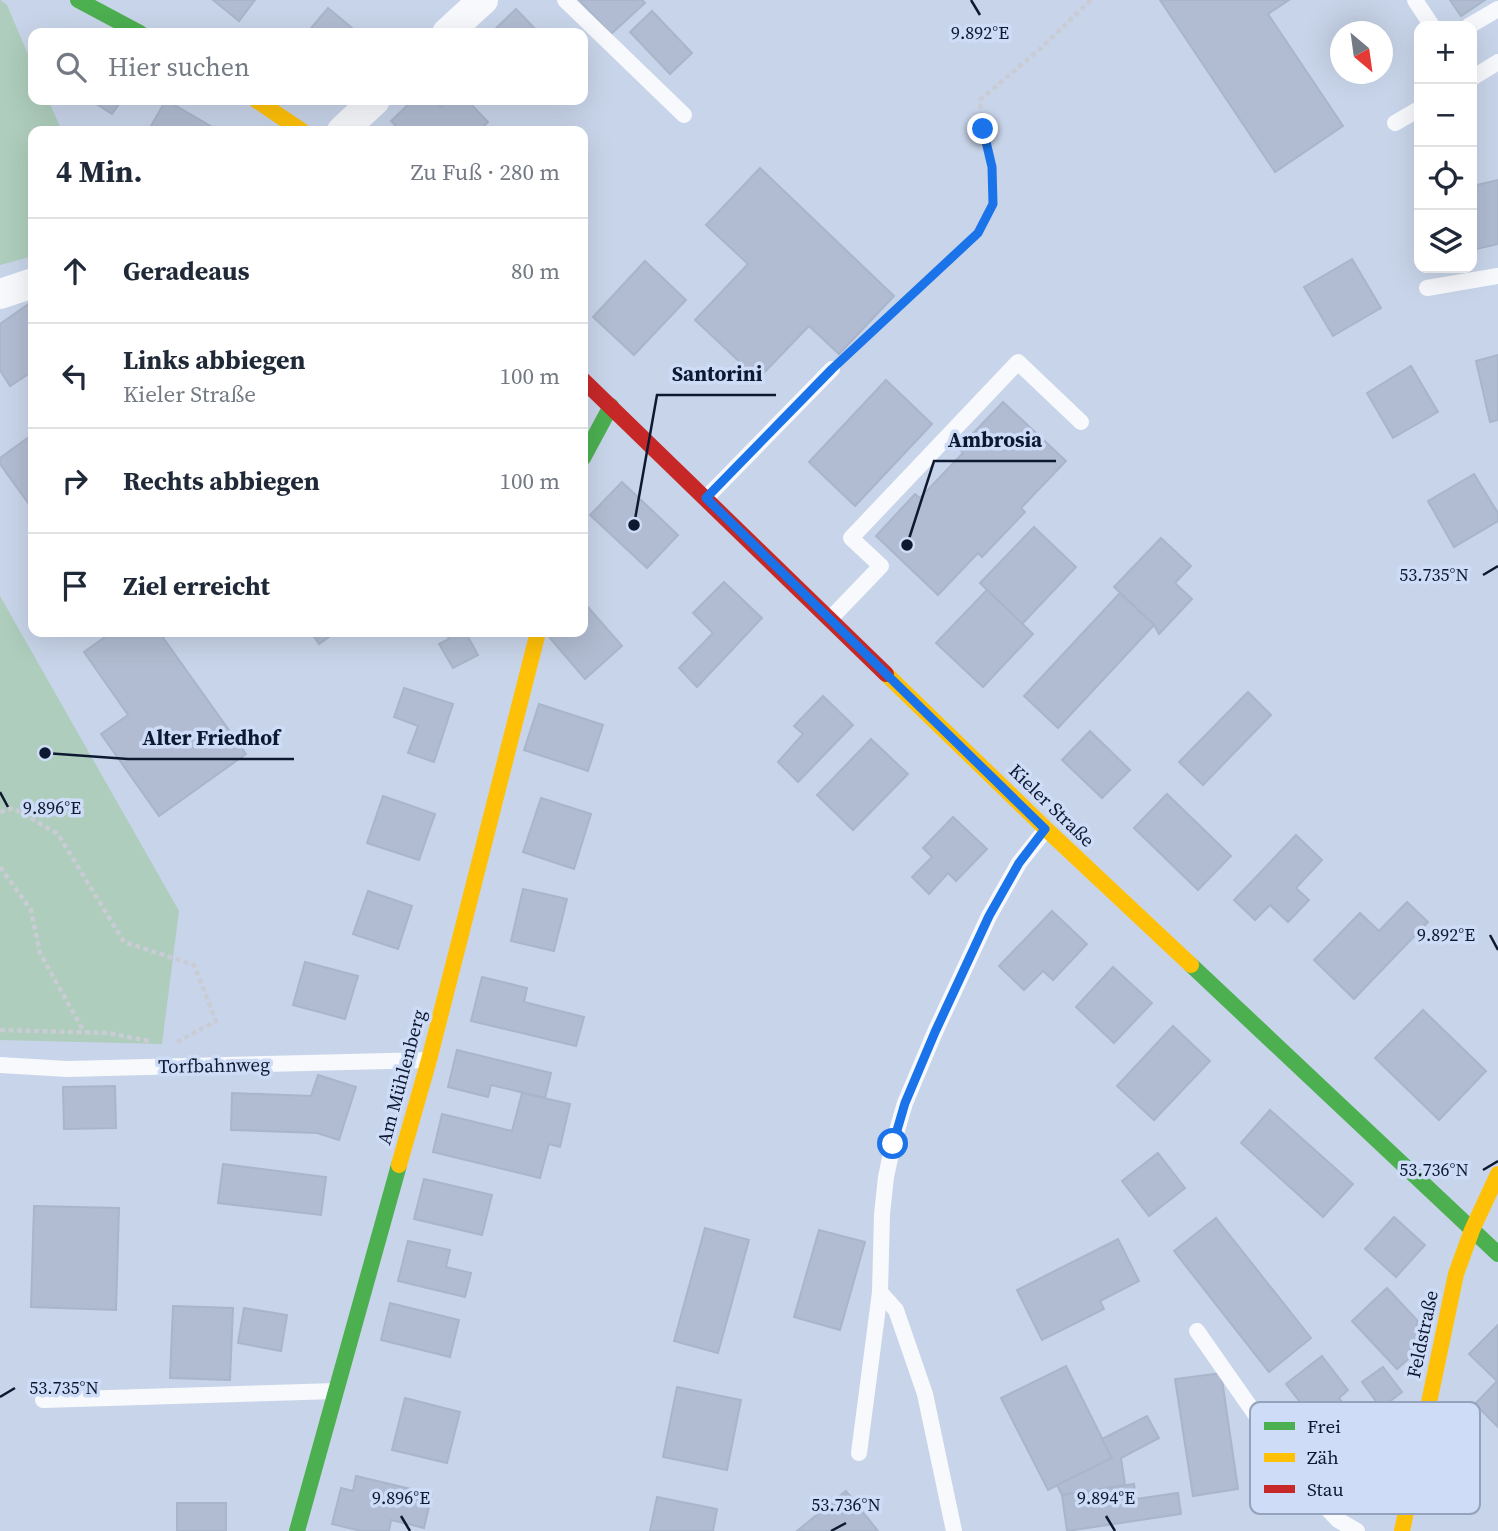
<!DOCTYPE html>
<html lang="de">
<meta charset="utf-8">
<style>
body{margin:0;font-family:"Source Serif 4",serif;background:#f6f6f7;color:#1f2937}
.controls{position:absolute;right:21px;top:21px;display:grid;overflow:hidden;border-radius:14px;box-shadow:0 7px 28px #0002}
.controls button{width:63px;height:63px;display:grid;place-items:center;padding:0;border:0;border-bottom:2px solid #e0e1e3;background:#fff;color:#1f2937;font:35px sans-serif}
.compass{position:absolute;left:1330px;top:21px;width:63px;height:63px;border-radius:50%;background:#fff;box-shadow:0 7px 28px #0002;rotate:151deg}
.stop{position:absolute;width:21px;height:21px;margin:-16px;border:5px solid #1a73e8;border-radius:50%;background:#fff}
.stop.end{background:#1a73e8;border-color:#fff;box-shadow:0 2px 7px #0008}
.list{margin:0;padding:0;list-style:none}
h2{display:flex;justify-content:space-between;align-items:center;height:91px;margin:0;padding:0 28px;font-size:30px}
h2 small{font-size:23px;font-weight:400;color:#747a83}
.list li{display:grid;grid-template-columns:46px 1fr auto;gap:21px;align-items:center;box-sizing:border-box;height:105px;padding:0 28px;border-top:2px solid #e0e1e3}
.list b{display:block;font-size:26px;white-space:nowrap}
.list p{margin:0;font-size:23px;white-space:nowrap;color:#747a83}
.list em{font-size:23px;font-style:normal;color:#747a83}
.icon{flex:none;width:38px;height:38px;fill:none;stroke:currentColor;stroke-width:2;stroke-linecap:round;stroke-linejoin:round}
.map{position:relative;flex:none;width:1498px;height:1531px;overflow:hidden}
.search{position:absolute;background:#fff;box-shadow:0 7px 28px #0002;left:28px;top:28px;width:560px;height:77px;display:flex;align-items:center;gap:18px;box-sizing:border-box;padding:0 24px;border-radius:14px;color:#747a83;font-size:26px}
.panel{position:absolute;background:#fff;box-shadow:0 7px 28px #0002;left:28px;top:126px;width:560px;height:511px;border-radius:14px}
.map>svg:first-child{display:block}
</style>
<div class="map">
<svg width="1498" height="1531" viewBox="0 0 1498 1531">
<rect width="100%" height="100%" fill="#c8d4e9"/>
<g fill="#aecdbc">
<polygon points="0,0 7,5 33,66 33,100 48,100 62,131 33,131 33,256 0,265"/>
<polygon points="0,596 179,911 162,1044 0,1040"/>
</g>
<g fill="#b1bcd2" stroke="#a9b5ca" stroke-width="2">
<polygon points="213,0 255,0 239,21"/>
<polygon points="579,0 642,0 645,3 611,34"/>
<polygon points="1160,0 1289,0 1268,14 1343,126 1275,172"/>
<polygon points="1450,0 1485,0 1461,16"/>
<polygon points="328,8 358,33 307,33"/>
<polygon points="516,9 539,33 491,33"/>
<polygon points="652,11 692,53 670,74 630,32"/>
<polygon points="90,100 122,100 112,114"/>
<polygon points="166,100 219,131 148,131"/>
<polygon points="413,100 434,100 441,107 448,100 467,100 488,122 479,131 416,130 401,131 391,121"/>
<polygon points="760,168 894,296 839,354 809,326 758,379 695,320 748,264 706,225"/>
<polygon points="1498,180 1498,244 1472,250 1472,186"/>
<polygon points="1352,259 1381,308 1333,336 1304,287"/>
<polygon points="645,261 686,300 634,355 593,317"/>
<polygon points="33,301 33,371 10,386 0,370 0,324"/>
<polygon points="1498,355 1498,420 1490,422 1476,361"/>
<polygon points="1411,366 1438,412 1393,438 1367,393"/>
<polygon points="886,380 932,424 855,506 809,462"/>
<polygon points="1003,402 1066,461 1021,508 1025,512 982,557 978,553 938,595 876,536 915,494 920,498 963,453 959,448"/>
<polygon points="33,434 33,505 31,507 0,464 0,458"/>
<polygon points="1474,474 1498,513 1498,521 1454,547 1428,501"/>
<polygon points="622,482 678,535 647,568 590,515"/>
<polygon points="1034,527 1076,567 1022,624 980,583"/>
<polygon points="1161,538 1191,566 1175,583 1192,599 1159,634 1154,625 1114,587"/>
<polygon points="724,582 762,618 697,687 679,668 713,633 693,613"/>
<polygon points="987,590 1033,634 983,687 936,643"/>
<polygon points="1120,593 1154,625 1058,728 1024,696"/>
<polygon points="587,606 622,646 585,679 550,638 557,632 583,632 583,609"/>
<polygon points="112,632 159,632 246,754 159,816 101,734 128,715 84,652"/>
<polygon points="311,632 336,632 319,644"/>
<polygon points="445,632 472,632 467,635 478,655 453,668 439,644 449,639"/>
<polygon points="404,688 453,704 434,762 408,753 418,726 394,717"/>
<polygon points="1248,692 1271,715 1203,785 1179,762"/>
<polygon points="823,696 853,725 798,782 778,762 803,734 794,726"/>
<polygon points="539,704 603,725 588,771 524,750"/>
<polygon points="1090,731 1130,770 1102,798 1062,760"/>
<polygon points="871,739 908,774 853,830 817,795"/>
<polygon points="1167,794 1231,856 1198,890 1134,828"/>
<polygon points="383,796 435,814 419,860 367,843"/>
<polygon points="541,798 591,814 574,869 523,852"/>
<polygon points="953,817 987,849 956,881 948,873 929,894 912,877 932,857 923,848"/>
<polygon points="1296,835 1322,860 1296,888 1309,900 1288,922 1270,905 1255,920 1234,900"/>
<polygon points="523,889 567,899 554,951 511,941"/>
<polygon points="368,891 412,906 398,949 353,934"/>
<polygon points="1407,902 1428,922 1354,999 1314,960 1360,913 1379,931"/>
<polygon points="1052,911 1087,944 1053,980 1043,971 1024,990 999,966"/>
<polygon points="305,962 358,976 345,1019 293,1005"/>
<polygon points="1113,967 1152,1003 1114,1043 1076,1007"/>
<polygon points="482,977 527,988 524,1002 584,1017 576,1046 471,1021"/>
<polygon points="1423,1010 1486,1071 1439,1120 1375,1058"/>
<polygon points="1173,1026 1210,1061 1154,1120 1117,1086"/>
<polygon points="457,1050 551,1073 545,1098 491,1085 488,1097 448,1087"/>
<polygon points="318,1075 356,1087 339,1140 317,1133 231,1130 232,1093 311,1096"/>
<polygon points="115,1086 116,1128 64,1129 63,1087"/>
<polygon points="522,1093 570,1104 560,1147 549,1144 540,1178 433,1152 442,1114 512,1131"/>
<polygon points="1270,1110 1353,1184 1323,1217 1241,1143"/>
<polygon points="1158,1153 1185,1188 1149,1216 1122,1181"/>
<polygon points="223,1164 326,1177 321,1215 218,1203"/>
<polygon points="424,1179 492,1195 482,1235 414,1219"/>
<polygon points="34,1206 119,1208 116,1310 31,1307"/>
<polygon points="1394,1217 1425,1245 1396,1277 1365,1249"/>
<polygon points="1216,1218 1311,1338 1269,1372 1174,1251"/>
<polygon points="705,1228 749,1240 718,1353 674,1341"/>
<polygon points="819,1230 865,1242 840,1330 794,1317"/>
<polygon points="1118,1239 1139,1281 1100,1301 1104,1309 1042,1340 1017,1290"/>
<polygon points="408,1241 450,1250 446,1267 471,1273 465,1297 398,1281"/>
<polygon points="1387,1288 1417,1320 1415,1353 1397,1369 1352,1321"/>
<polygon points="390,1303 459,1320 450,1357 381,1340"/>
<polygon points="173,1306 233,1308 230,1380 170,1378"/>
<polygon points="244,1308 287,1315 281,1351 238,1343"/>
<polygon points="1498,1325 1498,1427 1475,1404 1497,1381 1469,1354"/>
<polygon points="1322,1356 1348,1390 1339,1398 1362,1427 1336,1448 1286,1384"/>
<polygon points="1066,1366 1112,1458 1048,1490 1001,1398"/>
<polygon points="1383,1367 1402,1392 1381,1408 1362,1382"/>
<polygon points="1221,1373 1238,1489 1193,1496 1175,1379"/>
<polygon points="677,1387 741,1400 727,1470 663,1457"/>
<polygon points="405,1398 460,1412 447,1463 392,1450"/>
<polygon points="1147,1416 1159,1438 1121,1458 1125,1485 1062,1495 1057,1485 1112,1458 1102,1439"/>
<polygon points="356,1476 432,1494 424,1528 391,1520 389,1531 361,1531 332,1524 341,1488 353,1491"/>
<polygon points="1134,1484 1136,1499 1178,1493 1181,1514 1067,1531 1062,1495"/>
<polygon points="846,1491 878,1531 797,1531"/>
<polygon points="657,1497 717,1509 713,1531 650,1531"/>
<rect x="177" y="1503" width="49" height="28"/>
</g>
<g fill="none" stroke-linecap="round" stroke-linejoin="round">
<g stroke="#c9ccd4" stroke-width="4.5" stroke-dasharray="5 3.5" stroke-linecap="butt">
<polyline points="849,354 978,233 993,204 992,167 983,129 980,100 1041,48 1091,0"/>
<polyline points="0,812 13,808 58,834 124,942 194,965 216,1021 177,1042"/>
<polyline points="0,867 31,910 40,953 84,1032"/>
<polyline points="0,1030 108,1033 149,1041"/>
</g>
<g stroke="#f7f9fc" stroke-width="16">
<polyline points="565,0 684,115"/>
<polyline points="1415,0 1432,26"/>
<polyline points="1469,26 1498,9"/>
<polyline points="1472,78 1498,62"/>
<polyline points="1395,123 1419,109"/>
<polyline points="1427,288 1498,276"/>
<polyline points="706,498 832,369"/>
<polyline points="830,619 881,566 851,538 1018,362 1081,422"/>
<polyline points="0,1065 67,1069 429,1060"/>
<polyline points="880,1292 896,1310 925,1394 954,1531"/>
<polyline points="1197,1331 1304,1484 1338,1520 1357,1531"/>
<polyline points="43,1400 336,1391"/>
<polyline points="859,1453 880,1292 882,1214 886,1177 893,1144 905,1103 935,1032 989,916 1019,863 1046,829"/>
</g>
<g stroke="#f7f9fc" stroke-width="30">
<polyline points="447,33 483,0"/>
<polyline points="342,131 375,100"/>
<polyline points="0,294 33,283"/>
</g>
<g stroke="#4caf50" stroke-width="16">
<polyline points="78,0 140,33"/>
<polyline points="583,458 611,406"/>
<polyline points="1191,965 1498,1254"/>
<polyline points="297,1531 399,1165"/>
</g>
<g stroke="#ffc107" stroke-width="16">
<polyline points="256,100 302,131"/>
<polyline points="886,674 1046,829 1191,965"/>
<polyline points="399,1165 429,1060 538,632"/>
<polyline points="1402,1531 1456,1274 1472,1230 1498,1174"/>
</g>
<polyline stroke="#c62828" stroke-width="16" points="583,380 886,674"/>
</g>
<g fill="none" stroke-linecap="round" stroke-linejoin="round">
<polyline stroke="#1a73e8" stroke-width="9" points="893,1144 905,1103 935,1032 989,916 1019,863 1045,829 706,498 832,369 978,233 993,204 992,167 983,129"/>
</g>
<path fill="none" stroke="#0d1930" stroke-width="2.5" d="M971 0 980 15M1483 575 1498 566M0 792 8 807M1490 935 1498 950M1483 1170 1498 1161M0 1397 15 1388M401 1516 410 1531M1106 1516 1115 1531M831 1531 846 1523"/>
<g text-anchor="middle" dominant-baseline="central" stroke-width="7" stroke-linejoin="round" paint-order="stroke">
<g font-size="19" fill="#0d1930" stroke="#cedcf7">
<text transform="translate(1052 805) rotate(44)">Kieler Straße</text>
<text transform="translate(214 1065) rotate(-1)">Torfbahnweg</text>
<text transform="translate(401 1077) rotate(-75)">Am Mühlenberg</text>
<text transform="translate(1422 1334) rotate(-78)">Feldstraße</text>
</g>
</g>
<rect x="1250" y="1402" width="230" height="112" rx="10" fill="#cedcf7" stroke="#94a2bb" stroke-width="2"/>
<rect x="1264" y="1422" width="31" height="8" fill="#4caf50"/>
<rect x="1264" y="1453" width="31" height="9" fill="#ffc107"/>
<rect x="1264" y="1485" width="31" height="8" fill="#c62828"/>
<g font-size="19" fill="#0d1930">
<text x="1307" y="1433">Frei</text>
<text x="1307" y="1464">Zäh</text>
<text x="1307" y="1496">Stau</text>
</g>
<g font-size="18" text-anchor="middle" fill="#0d1930" stroke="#cedcf7" stroke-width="7" stroke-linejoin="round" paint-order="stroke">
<text x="980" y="39">9.892°E</text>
<text x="1434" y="581">53.735°N</text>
<text x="52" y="814">9.896°E</text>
<text x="1446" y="941">9.892°E</text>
<text x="1434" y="1176">53.736°N</text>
<text x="64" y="1394">53.735°N</text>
<text x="401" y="1504">9.896°E</text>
<text x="1106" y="1504">9.894°E</text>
<text x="846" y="1511">53.736°N</text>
</g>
<path fill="none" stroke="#0d1930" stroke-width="2.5" d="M634 525L657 395H776M907 545L934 461H1056M45 753L128 759H294"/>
<g fill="#0d1930" stroke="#cedcf7" stroke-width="2.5">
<circle cx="634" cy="525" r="7"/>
<circle cx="907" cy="545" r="7"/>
<circle cx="45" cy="753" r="7"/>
</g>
<g font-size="21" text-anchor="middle" font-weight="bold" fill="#0d1930" stroke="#cedcf7" stroke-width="7" stroke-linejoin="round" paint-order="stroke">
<text x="717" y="381">Santorini</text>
<text x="995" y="447">Ambrosia</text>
<text x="211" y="745">Alter Friedhof</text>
</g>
</svg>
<div class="controls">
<button>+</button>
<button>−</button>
<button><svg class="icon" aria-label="locate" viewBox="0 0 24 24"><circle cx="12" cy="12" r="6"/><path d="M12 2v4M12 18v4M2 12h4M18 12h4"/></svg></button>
<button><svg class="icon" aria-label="layers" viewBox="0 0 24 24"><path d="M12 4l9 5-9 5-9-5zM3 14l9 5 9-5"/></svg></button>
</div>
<svg class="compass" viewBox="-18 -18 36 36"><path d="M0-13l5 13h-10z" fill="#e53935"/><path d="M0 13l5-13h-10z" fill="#747a83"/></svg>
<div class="stop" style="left:893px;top:1144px"></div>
<div class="stop end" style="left:983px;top:129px"></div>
<div class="search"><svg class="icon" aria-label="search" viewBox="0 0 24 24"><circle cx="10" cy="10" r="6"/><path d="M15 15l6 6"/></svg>Hier suchen</div>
<section class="panel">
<h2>4 Min.<small>Zu Fuß · 280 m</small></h2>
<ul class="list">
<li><svg class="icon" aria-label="ahead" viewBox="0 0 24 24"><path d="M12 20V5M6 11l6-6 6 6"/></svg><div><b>Geradeaus</b></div><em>80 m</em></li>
<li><svg class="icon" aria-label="left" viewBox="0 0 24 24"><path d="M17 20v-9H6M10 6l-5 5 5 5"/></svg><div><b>Links abbiegen</b><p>Kieler Straße</p></div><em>100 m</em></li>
<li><svg class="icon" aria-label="right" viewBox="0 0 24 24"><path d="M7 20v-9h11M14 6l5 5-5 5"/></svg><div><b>Rechts abbiegen</b></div><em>100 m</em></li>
<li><svg class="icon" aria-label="arrive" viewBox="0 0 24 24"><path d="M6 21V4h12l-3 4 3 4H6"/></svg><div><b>Ziel erreicht</b></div></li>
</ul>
</section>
</div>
